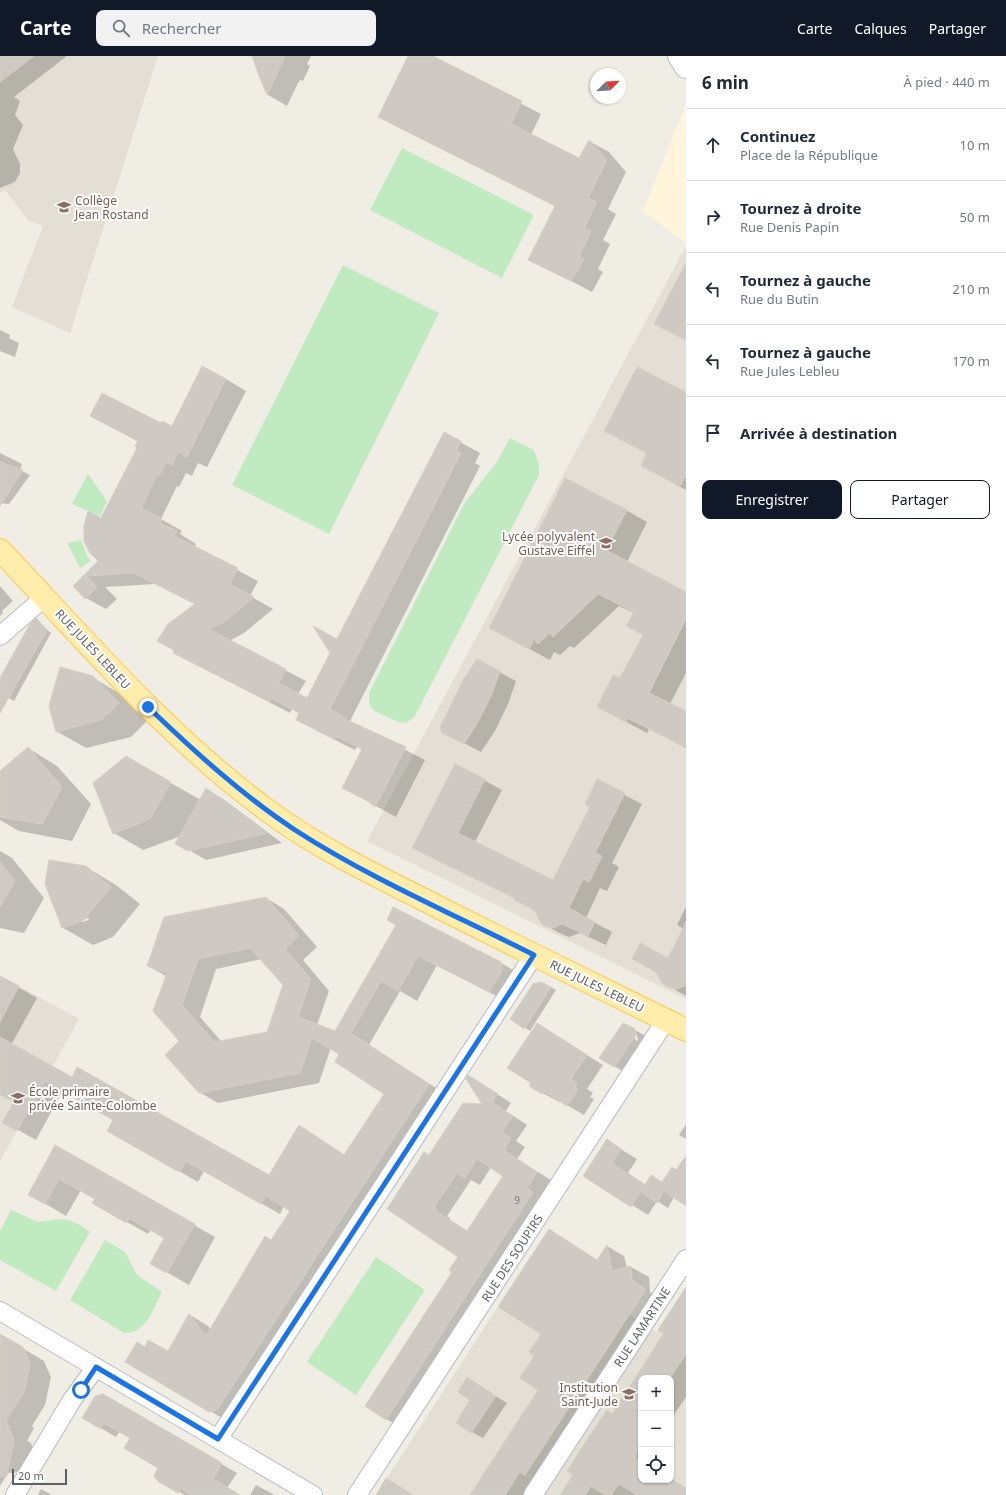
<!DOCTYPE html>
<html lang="fr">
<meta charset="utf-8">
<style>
body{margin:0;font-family:"Noto Sans",sans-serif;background:#f2f2f3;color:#1f2937}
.controls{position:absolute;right:12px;bottom:12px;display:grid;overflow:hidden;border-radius:8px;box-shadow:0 1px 3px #0004}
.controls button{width:36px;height:36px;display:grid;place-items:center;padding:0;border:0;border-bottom:1px solid #e0e1e3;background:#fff;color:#1f2937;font:20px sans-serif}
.compass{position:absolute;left:590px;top:12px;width:36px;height:36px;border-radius:50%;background:#fff;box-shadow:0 1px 3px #0004;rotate:66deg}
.scale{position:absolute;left:12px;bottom:10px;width:55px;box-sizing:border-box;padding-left:4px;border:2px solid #5c6167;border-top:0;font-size:11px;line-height:14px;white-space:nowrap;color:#5c6167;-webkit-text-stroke:3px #fff;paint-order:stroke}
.stop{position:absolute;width:12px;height:12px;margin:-9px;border:3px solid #1a73e8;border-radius:50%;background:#fff}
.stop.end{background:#1a73e8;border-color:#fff;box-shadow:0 1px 4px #0008}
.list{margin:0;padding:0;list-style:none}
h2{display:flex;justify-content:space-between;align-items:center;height:52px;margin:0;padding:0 16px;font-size:17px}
h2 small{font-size:13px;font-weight:400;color:#747a83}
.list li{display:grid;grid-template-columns:26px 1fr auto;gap:12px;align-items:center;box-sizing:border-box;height:72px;padding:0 16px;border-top:1px solid #e0e1e3}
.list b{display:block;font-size:15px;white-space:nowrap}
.list p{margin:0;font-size:13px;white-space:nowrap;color:#747a83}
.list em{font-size:13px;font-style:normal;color:#747a83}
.actions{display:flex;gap:8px;padding:12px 16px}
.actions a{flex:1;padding:9px 0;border:1px solid #111827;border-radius:8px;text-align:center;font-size:14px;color:#111827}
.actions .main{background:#111827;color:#fff}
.icon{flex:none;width:22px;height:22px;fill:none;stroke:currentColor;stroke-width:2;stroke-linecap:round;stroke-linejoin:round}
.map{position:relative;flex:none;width:686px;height:1439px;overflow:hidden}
header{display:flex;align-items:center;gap:24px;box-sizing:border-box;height:56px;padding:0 20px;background:#111827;color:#fff}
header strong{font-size:19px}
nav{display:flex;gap:22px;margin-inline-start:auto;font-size:14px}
.search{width:280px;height:36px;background:#f2f2f3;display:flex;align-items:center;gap:10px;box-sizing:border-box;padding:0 14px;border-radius:8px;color:#747a83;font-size:15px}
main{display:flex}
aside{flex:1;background:#fff}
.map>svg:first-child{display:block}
</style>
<header>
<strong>Carte</strong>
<div class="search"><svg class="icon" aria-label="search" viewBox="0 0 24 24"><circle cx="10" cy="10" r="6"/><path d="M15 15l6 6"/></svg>Rechercher</div>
<nav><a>Carte</a><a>Calques</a><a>Partager</a></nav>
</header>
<main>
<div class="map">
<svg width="686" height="1439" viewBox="0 0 686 1439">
<rect width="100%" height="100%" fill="#f0ede5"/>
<polygon fill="#fff5db" points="686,48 686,187 643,155"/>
<g fill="#e3dfd5" fill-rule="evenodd">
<polygon points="0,0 158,0 70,277 12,251 43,170 28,164 5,134 0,137"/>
<polygon points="686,190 686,943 367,785"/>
<polygon points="0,920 79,963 0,1105"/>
<path d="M532 1198 657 1276 686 1231V1439H376ZM641 1322H671V1424H641Z"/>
</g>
<g fill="#c0eabf">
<polygon points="402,92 534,159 502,222 370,154"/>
<polygon points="343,209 439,257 329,478 232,429"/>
<polygon points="510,382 534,394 539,409 539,419 414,662 405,667 398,666 374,655 369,648 369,637 464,448 496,407"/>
<polygon points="88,418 107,445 100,460 72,448"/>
<polygon points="81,484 87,500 91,505 80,512 67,487"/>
<polygon points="11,1154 38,1166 57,1163 68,1164 80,1169 90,1176 56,1235 0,1204 0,1175"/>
<path d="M105 1184 125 1196 137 1219 162 1236C153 1253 146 1278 124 1277L70 1244Z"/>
<polygon points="376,1201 425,1234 356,1339 307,1306"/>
</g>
<g fill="#0003" fill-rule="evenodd">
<polygon points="0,0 67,0 14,41 20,45 15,59 23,69 13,93 20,108 20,117 15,126 0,132"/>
<polygon points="254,0 311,0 307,8 310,10 303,25 300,24 298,27 287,50 268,39"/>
<polygon points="410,0 430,0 541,58 531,79 580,103 589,85 609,96 626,116 608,153 616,158 603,184 610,188 598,213 603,216 592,236 530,203 556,150 379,61"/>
<polygon points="0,274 10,279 9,282 19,287 15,301 0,295"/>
<polygon points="226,323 246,335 207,411 198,407 192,420 186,417 179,431 177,430 161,463 182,475 180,478 196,488 194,491 258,525 250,540 273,553 244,577 229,585 306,625 298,638 308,643 338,584 460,386 480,397 475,407 480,410 350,665 425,704 396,761 343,732 363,694 357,691 355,694 317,675 297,663 300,658 292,653 290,657 174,597 195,548 155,528 105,531 117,543 106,553 86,542 74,530 99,505 102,464 138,392 139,386 91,360 161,368 173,372"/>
<polygon points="686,337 686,434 642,410 648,398 606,375"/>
<polygon points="0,397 22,408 20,414 30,419 9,448 0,447"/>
<polygon points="626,454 647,466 627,506 686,537 686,617 670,648 686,656 686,692 649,673 647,677 598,651 621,624 644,579 634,557 619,550 574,592 570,590 560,599 554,596 550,604 490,572"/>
<polygon points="0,530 13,545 2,555 3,557 0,560"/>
<polygon points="36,564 51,577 14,645 2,638 0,642 0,624"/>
<polygon points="477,604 516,625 508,648 495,675 481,696 443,676"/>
<polygon points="92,621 122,639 148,664 131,681 86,692 56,675"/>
<polygon points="28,692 57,710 91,748 72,785 19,775 0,764 0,716"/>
<polygon points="126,702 201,744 207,733 223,743 282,787 206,804 177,787 181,780 143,794 114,777"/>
<polygon points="456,709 502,734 475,786 554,826 591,751 597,725 642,748 612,807 619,811 607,835 600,832 586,862 612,876 606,889 580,877 569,881 559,877 541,866 535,855 516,843 413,792"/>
<polygon points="0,795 12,802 44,842 24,877 0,872"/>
<path d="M86 811 116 829 140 848 113 881 93 889 63 872 46 828ZM88 862 89 864 82 866V864Z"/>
<path d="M266 842 284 853 317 891 303 904 329 935 317 969 336 976 397 869 501 907 520 918 508 946 437 909 417 945 400 935 369 989 447 1039 229 1366 126 1306 145 1292 168 1296 190 1259 208 1270 211 1274 291 1155 284 1150 280 1158 204 1115 198 1126 108 1075 115 1064 63 1034 36 1084 4 1066 15 1046 0 1038V928L4 923 37 942 11 989 72 1022 269 1121 299 1070 345 1099 385 1038 341 997 331 991 319 1027 218 1047 199 1036 180 985 166 920 148 910ZM262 903 284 929 268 976 222 986 200 961 216 913Z"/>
<polygon points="686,851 686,940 665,928 668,903 684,873 677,869"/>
<polygon points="551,931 556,934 530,975 512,963"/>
<polygon points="537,968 603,1009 587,1033 593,1037 590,1041 594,1043 584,1059 560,1045 559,1046 543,1037"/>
<polygon points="633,973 636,985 638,984 635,974 644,979 646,986 624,1016 614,1010"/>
<path d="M483 1029 511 1047 506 1055 527 1069 516 1085 525 1091 517 1103 551 1124 401 1371 386 1363 460 1200 388 1153 429 1100 483 1049ZM491 1111 504 1120 468 1176 449 1164 450 1162 447 1160 471 1124 480 1129Z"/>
<polygon points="686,1068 686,1083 679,1079"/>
<polygon points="607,1085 637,1103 628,1117 646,1129 663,1127 676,1115 686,1101 686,1148 674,1141 668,1152 657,1145 648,1159 584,1119"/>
<polygon points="56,1091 215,1181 189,1229 151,1207 166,1182 151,1173 148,1178 94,1147 96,1143 81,1134 66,1160 29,1138"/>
<polygon points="549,1174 598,1205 607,1190 624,1200 627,1212 631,1211 649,1221 650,1236 663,1244 530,1439 471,1439 540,1333 536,1300 542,1277"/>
<polygon points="686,1233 686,1341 671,1363 671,1322 641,1322 641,1424 671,1423 686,1432 686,1439 561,1439 665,1277"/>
<polygon points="0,1279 44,1305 51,1321 45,1349 32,1370 34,1372 27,1385 31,1387 35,1397 25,1416 8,1417 0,1430"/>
<polygon points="478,1329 507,1347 483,1382 472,1376 472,1344"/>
<polygon points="103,1339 237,1417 227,1432 239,1439 185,1439 160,1425 160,1412 131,1382 120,1375 116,1381 83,1362"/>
<polygon points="256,1429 271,1437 274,1439 250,1439"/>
<polygon points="41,1433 52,1439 38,1439"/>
</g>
<g fill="#cecac3" stroke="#d6cfc2" fill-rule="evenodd">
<polygon points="0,0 34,0 0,26"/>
<polygon points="252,0 285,0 267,39 258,17"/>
<polygon points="408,0 433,0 522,45 511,68 579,102 589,84 607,104 588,142 597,146 584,172 591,175 579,201 584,203 571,225 528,204 555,150 378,61"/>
<polygon points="686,207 686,284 654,268"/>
<polygon points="202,310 226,323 187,401 178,396 172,409 166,406 159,420 157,419 141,452 162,463 160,467 177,475 174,480 238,512 230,528 254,541 224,566 209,573 286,613 279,627 307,642 330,597 313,570 337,583 444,376 461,385 456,395 461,397 330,653 346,662 345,663 406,691 375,751 368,745 342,732 362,693 337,680 335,683 296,664 299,657 271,642 270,646 260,641 173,597 174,594 157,585 168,568 195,548 134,517 87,520 97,531 85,543 73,530 98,505 90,497 84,485 84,470 88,455 101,462 137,392 135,390 138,385 90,360 102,337 161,367 162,365 172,370"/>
<polygon points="637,311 686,336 686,420 680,430 641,410 647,397 604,375"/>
<polygon points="0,406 23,414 0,450"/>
<polygon points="565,422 627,454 606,494 686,536 686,563 649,637 686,655 686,691 627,662 626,666 597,651 613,619 620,622 643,579 626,570 634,556 598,538 553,581 550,577 538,588 534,583 529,593 489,572"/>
<polygon points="36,562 47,574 0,657 0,622 30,568"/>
<polygon points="477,603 500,615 492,638 478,666 464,688 442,677 440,671 463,624"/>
<polygon points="60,611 93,620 119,647 101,664 56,676 49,650"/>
<polygon points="28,691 62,731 42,768 0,761 0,715"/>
<polygon points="126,700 171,726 150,763 113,778 93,727"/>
<polygon points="455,708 485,723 458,777 553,824 590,751 585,748 597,723 625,737 595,797 602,800 589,826 583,823 569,852 595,866 588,880 562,868 554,872 544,870 539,864 534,853 514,844 515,842 412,792"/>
<polygon points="206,732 267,777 188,795 175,788"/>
<polygon points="49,804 86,810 111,831 84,864 62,872 45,828"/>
<polygon points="0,806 15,825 0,851"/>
<path d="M266 841 299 880 285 893 311 923 298 961 335 975 396 869 387 864 393 851 501 906 503 913 489 936 418 900 398 935 381 925 351 977 429 1028 217 1354 209 1356 125 1306 137 1286 145 1291 148 1284 168 1295 189 1258 206 1280 265 1180 271 1184 290 1155 266 1140 261 1148 186 1105 179 1116 107 1075 113 1064 45 1025 17 1075 2 1067 14 1046 0 1039V981L72 1021 77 1011 269 1119 299 1069 344 1099 384 1038 335 1006 339 998 312 982 300 1017 199 1037 165 999 179 985 153 955 167 917 147 910 164 861ZM250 892 283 929 267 976 214 986 182 949 198 903Z"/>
<polygon points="686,866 686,929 677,933 668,931 662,927 656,916 632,903 640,887 668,902"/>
<polygon points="0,920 19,930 0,966"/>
<polygon points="541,926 551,931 524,973 510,963 533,928"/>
<polygon points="537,967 587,999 571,1023 577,1027 575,1031 578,1033 567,1050 544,1035 542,1038 529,1030 531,1027 507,1012"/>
<polygon points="623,967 634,972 636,979 614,1011 599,1002"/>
<path d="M468 1019 498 1038 492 1046 513 1060 502 1076 511 1082 504 1094 537 1116 527 1132 533 1136 386 1364 365 1350 452 1216 449 1214 458 1201 387 1153 424 1096 429 1099 463 1047 482 1048 466 1023ZM477 1103 503 1120 467 1175 436 1155 437 1154 434 1151 457 1117 465 1122Z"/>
<polygon points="607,1083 621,1093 612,1107 645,1129 631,1151 583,1120"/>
<polygon points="55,1089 195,1168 167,1217 150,1208 164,1182 129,1162 126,1167 92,1147 95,1143 59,1123 45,1148 28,1139"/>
<polygon points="686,1100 686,1150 664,1135 657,1147 641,1136 651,1119 662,1126 672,1111 676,1114"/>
<polygon points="549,1173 597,1204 607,1189 612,1215 631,1210 632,1224 646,1233 525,1419 520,1416 505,1439 470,1439 538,1334 520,1322 534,1300 529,1296 541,1278 498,1251"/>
<polygon points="686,1231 686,1298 670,1322 641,1322 641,1391 635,1401 641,1405 641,1424 673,1424 686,1432 686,1439 637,1439 619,1428 611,1439 605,1439 591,1430 585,1439 560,1439 573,1419 567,1415 581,1393 607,1354 612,1358 664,1277 658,1274"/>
<polygon points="0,1278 23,1291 30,1308 24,1336 6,1365 14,1384 7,1420 0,1420"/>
<polygon points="467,1321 496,1340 471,1377 456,1367 470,1344 458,1336"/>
<polygon points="103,1338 222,1407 213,1423 240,1439 192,1439 181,1433 178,1437 159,1426 154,1420 158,1412 124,1392 130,1382 104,1367 101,1373 82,1362 95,1340"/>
<polygon points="386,1422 413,1439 376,1439"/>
</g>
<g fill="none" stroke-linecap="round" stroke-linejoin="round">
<defs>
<g id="minor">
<polyline points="0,580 45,541"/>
<polyline points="0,1255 313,1439"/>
<polyline points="218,1383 534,899"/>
<polyline points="15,1439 72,1344 96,1311"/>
<polyline points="357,1439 666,964"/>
<polyline points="533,1439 686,1203"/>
</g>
<polyline id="tertiary" points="679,0 686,11"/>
<path id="primary" d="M0 494C86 585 169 683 271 757 324 796 384 823 442 853 523 894 605 934 686 974"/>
</defs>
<use href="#minor" stroke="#b7bbc0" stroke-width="20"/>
<use href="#tertiary" stroke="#b7bbc0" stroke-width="24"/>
<use href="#primary" stroke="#ffc74f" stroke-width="24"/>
<use href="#minor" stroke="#fff" stroke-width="18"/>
<use href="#tertiary" stroke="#fff" stroke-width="22"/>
<use href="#primary" stroke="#ffeeab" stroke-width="22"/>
</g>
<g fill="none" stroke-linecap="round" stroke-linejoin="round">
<path stroke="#1a73e8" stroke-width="5" d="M81 1334 96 1311 218 1383 534 899C455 859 369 822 295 774 242 739 194 695 148 651"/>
</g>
<defs>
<symbol id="school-bare" viewBox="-9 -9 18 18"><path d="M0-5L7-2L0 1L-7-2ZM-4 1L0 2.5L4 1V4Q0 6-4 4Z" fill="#8d6e63" stroke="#fff" stroke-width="2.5" paint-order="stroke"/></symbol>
</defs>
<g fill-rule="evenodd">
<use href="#school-bare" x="54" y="141" width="20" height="20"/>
<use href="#school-bare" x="596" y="477" width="20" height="20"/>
<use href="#school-bare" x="8" y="1032" width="20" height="20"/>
<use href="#school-bare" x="619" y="1328" width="20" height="20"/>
</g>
<g text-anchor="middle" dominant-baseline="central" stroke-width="4" stroke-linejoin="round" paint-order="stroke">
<g font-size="10" fill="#787b7e">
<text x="517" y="1144">9</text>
</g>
<g font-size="12" fill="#785e54" stroke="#fff" text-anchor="start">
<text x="75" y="144">Collège<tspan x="75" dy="14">Jean Rostand</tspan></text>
<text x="595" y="480" text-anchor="end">Lycée polyvalent<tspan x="595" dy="14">Gustave Eiffel</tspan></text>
<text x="29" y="1035">École primaire<tspan x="29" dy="14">privée Sainte-Colombe</tspan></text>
<text x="618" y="1331" text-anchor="end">Institution<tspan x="618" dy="14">Saint-Jude</tspan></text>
</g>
<g font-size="12" fill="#5c6167" stroke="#fff">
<text transform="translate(93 593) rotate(47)">RUE JULES LEBLEU</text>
<text transform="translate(597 930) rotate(26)">RUE JULES LEBLEU</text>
<text transform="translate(512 1202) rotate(-57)">RUE DES SOUPIRS</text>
<text transform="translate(642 1271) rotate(-57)">RUE LAMARTINE</text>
</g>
</g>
</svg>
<div class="controls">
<button>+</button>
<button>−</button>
<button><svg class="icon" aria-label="locate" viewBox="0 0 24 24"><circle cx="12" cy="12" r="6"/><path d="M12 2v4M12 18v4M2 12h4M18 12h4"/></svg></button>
</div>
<svg class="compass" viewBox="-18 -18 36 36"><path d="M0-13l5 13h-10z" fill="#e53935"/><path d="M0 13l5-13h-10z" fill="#747a83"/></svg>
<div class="scale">20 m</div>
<div class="stop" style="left:81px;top:1334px"></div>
<div class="stop end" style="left:148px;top:651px"></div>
</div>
<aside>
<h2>6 min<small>À pied · 440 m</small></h2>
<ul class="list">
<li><svg class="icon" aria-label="ahead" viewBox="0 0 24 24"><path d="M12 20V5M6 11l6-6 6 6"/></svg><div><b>Continuez</b><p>Place de la République</p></div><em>10 m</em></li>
<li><svg class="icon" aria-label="right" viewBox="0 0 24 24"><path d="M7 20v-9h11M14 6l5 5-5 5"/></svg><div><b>Tournez à droite</b><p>Rue Denis Papin</p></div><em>50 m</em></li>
<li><svg class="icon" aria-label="left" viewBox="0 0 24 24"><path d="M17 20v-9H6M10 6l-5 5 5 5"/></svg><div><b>Tournez à gauche</b><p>Rue du Butin</p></div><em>210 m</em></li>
<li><svg class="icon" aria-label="left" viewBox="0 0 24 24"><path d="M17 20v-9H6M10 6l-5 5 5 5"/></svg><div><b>Tournez à gauche</b><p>Rue Jules Lebleu</p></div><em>170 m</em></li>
<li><svg class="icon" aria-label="arrive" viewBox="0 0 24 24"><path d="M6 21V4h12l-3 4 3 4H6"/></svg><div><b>Arrivée à destination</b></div></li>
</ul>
<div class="actions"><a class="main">Enregistrer</a><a>Partager</a></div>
</aside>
</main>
